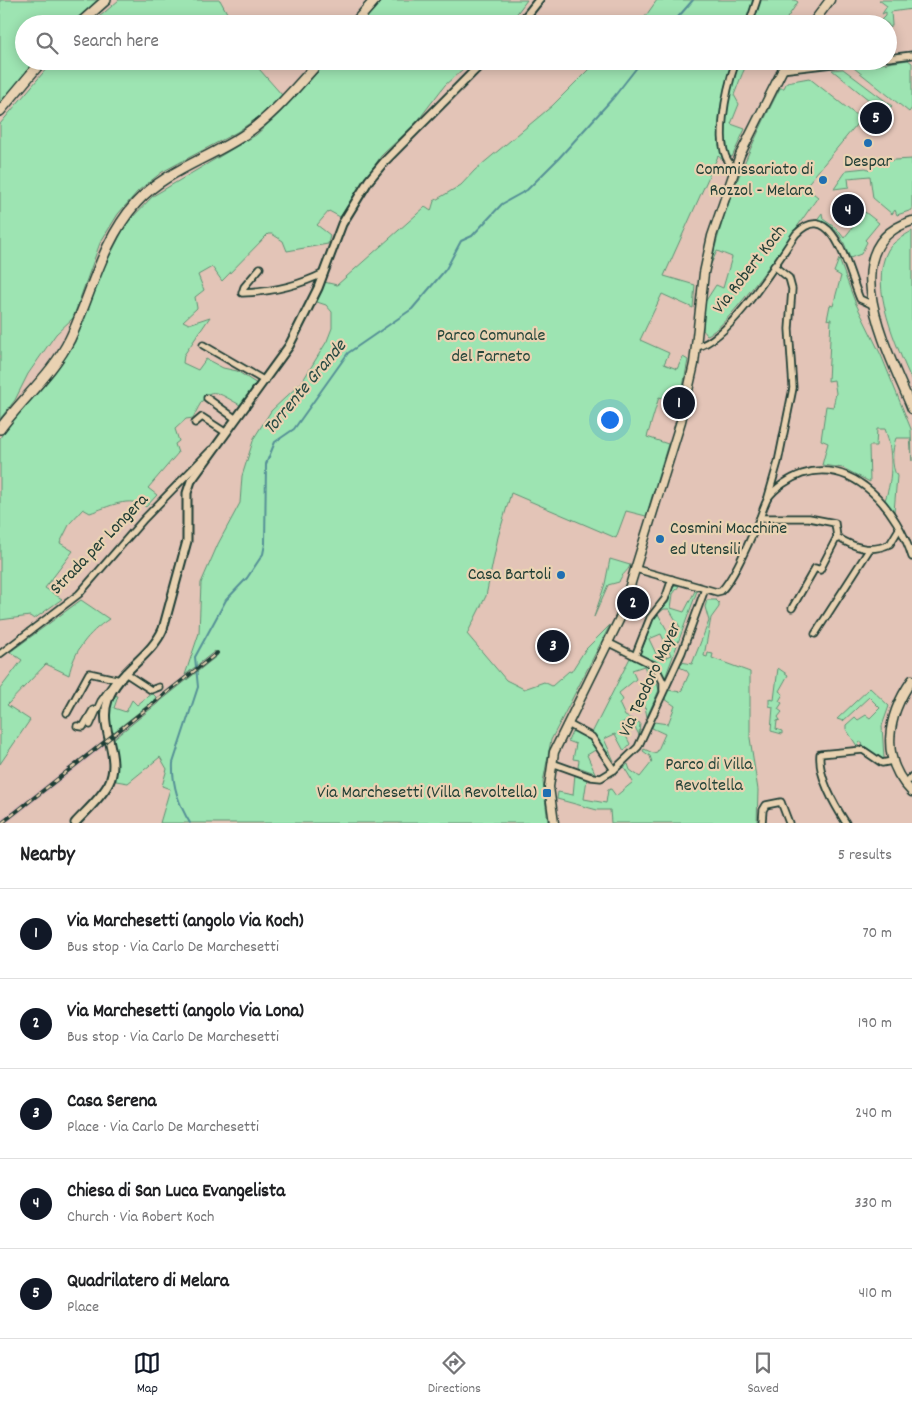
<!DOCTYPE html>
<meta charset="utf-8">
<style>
body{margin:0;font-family:Dekko,sans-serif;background:#f6f6f6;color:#202124}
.you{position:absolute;left:609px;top:419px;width:18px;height:18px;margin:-12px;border:4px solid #fff;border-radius:50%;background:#1a73e8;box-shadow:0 0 0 8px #1a73e833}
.badge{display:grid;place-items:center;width:32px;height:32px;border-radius:50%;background:#111827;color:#fff;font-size:16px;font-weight:700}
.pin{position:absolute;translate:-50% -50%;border:2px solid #fff;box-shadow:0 1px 5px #0006}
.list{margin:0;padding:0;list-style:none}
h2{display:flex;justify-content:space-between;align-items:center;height:65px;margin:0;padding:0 20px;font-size:21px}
h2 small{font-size:16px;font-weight:400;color:#757577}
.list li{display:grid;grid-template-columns:32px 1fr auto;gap:15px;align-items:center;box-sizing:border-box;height:90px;padding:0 20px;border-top:1px solid #e0e0e0}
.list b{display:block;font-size:19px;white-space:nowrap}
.list p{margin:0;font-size:16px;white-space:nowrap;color:#757577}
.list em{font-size:16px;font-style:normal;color:#757577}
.icon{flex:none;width:28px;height:28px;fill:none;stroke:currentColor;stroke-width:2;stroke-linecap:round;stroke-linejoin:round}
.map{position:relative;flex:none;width:912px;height:823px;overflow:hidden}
.search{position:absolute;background:#fff;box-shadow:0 2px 12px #0003;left:15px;right:15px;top:15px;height:55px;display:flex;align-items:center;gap:12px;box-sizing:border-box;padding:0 18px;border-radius:28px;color:#757577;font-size:19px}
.sheet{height:515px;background:#fff}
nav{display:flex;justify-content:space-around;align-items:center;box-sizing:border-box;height:70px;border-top:1px solid #e0e0e0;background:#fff;font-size:14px;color:#757577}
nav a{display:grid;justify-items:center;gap:2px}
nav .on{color:#111827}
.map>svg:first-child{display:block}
</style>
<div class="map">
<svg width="912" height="823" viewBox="0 0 912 823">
<rect width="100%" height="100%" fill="#e3c4b7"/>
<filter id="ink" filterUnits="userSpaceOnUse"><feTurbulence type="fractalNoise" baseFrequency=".02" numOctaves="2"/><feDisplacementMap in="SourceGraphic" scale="10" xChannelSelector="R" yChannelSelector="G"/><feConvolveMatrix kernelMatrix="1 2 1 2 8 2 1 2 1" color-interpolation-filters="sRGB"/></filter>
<g filter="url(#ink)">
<g fill="#dfbabb">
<polygon points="215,651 218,655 112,740 110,735"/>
<polygon points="103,740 105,746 7,823 0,823 0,820"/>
</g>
<g fill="#9de4b2" stroke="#5e9073" fill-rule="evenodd">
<polygon points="0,0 99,0 71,24 24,24 24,61 36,61 0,103"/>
<polygon points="119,0 220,0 233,24 91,24"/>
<polygon points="382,0 527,0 509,24 361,24"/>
<polygon points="657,0 754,0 745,24 640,24"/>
<polygon points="760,0 795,0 798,2 783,24 752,24"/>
<polygon points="879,0 912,0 912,9 891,12 892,25 890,28 888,24 881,20 886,15 886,12 882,14 887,6"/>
<polygon points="908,60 912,63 912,108 909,112 854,68"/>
<polygon points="53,61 252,61 282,95 260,116 237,132 162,172 138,191 118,214 100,243 73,318 56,334 28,374 15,400 0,419 0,124"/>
<path d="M328 61H472L445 85 416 123 381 156 340 217 329 211 317 225 330 235 328 244 287 251 283 241 272 234H268L222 281 212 267 198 275 204 290 195 297 197 308 183 321 189 324 210 317 184 355 183 363 198 370 206 359 223 368 237 371 257 384 240 405C210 388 209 385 193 418L186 419 175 429 179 441 175 444 178 453 148 488 157 495 146 507C130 495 108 507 90 513L83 509 70 523 60 543 73 551 45 588 62 599 34 619 30 616 0 620V438L11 421 61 363 75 342 92 291 126 224 153 196 256 135 279 114Z"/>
<path d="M597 61H732C721 99 719 121 723 160L718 156 664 276 695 285 693 308 662 294 640 340 669 353 664 364 677 369 683 357 688 360 680 403 659 397 647 437 668 444 646 516 626 511 616 538 511 493 498 537 486 596 467 634 506 680 524 689 544 682 552 686 569 671 571 672 585 650 610 625 551 740 543 782 548 823H160L170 789 162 786 167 769 160 757 128 783 116 781V757L112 740 218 655 215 651 185 675 199 633 201 583 218 544 240 503 242 476 254 438 271 411 302 382 327 341 332 328V312L326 305 317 302 324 282 337 285 425 207 431 211 434 201 461 185 475 170 552 106Z"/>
<path d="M739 61H749C742 72 739 83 734 95L739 104 731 124 745 129 732 157 729 156C719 124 729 92 739 61Z"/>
<polygon points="843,69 892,106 885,113 832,70"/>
<path d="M809 78 861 119 805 187 818 197C800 222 729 328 707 335L703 330 705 302 716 285 723 288 732 257 717 251 711 264C725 201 751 145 780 88H784L787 82Z"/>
<polygon points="912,159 912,210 897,215 895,210 892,214 873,198 870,176 848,178 849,187 834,189 847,170 866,168 870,170 878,161"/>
<path d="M865 212 879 223 865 240 867 242 861 254 850 258C843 240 838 224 816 221L822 213 823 219 837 229 844 238Z"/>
<path d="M912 231V381C897 347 868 286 888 250 893 242 903 236 912 231Z"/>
<path d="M839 259 855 302 881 355 911 429 912 461 910 438H896C892 449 891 467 897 476L894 512 885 500C893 479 893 450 885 429H877L876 446H869L870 482 843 468 822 465 828 443 821 440 826 406 833 407 836 393 834 380 828 381 831 319 827 320 830 305 833 306 841 276 834 272Z"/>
<path d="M610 559 630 565C628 572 622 573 619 582L608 585 594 617 605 584Z"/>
<path d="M674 585 679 586 673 594 671 608 684 612 695 591H697L665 678 656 661 640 655 655 615 668 603ZM664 609H669L680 627 668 632 658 614ZM661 634 671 655 659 660 649 639Z"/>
<path d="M81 600 109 619C88 633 74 651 69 675L46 664 7 705 30 720 0 764V689L22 660 10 652Z"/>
<polygon points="707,600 716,600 719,603 719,607 711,618 704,656 707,657 708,653 713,654 712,658 750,672 750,738 758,790 757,823 611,823 610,810 597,810 557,799 558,792 573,795 575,774 587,779 584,799 606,803 608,790 611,789 616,796 633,782 624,767 628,764 630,770 640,777 652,762 650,756 643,751 644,749 653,753 657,752 665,734 652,728 654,722 668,724 675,706 665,699 667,690 681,692 689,674 686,670 679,667 681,662 692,664 709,621 705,607"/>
<polygon points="630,658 653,668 659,690 647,717 642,690 652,684 644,666 632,670 636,679 619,693 623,700 619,703 625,716 640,723 639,735 632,721 627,720 620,724 630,744 624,751 615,734 604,739 614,761 592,733"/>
<polygon points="778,668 788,675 779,691 783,694 779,701 782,703 778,709 782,712 778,717 780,720 777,721 776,729 782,731 782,734 771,731 773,707 769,706 769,699 774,700"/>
<polygon points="870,688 889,706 882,726 884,758 882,759 869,750 861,748 863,744 860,742 857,746 846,729 846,725 855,717 858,720 866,715 870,718 880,708 869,697 843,721 837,719"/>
<polygon points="152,693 157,698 110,735 108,716 113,695 118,696 114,708 126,712 132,700 137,705"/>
<polygon points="573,730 588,738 597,749 587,755 595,773 578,767 579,760 573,759 576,744 568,741"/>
</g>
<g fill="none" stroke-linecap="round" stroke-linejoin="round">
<g stroke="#559096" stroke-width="2">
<polyline points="672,24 693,0"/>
<path d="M190 823C179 805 172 783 173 763L198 687 195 657 226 600 247 578 263 554 265 544 266 464 275 442 294 429 348 353 412 309 446 269 461 241 472 236 502 204 527 190 559 158 613 98 642 61"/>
</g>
<defs>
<g id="minor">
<polyline points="749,24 757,0"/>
<polyline points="888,58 912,55"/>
<polyline points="781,70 859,61"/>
<path d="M735 168C710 153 728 84 736 61"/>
<path d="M260 268 244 287 242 293C271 292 298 286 324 273"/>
<polyline points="203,345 265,381"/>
<path d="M697 347C731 338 776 263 796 234 834 195 850 278 860 299L873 305"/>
<polyline points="207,398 236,419"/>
<polyline points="195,423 202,417 225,432"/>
<polyline points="768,497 778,462 793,388 789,329 792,289 789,278 774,266"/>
<path d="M760 518H809L835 523 837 537C855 548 870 553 890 544L899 529"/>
<path d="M636 569 717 592 721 591C735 577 750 539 759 520 762 513 764 505 768 498 775 488 790 478 802 474 855 457 898 511 912 557"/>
<polyline points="792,608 815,568 820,570 837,537"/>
<polyline points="815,634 869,550"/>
<polyline points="609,643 655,666 663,682 663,690"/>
<polyline points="0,654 79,594 144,519 211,450"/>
<polyline points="635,656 650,618 665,599 672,579"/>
<polyline points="125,673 151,690 159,687"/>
<polyline points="67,713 89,673 120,680"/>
<polyline points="568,724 592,737 614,770"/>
<polyline points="90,725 101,701 116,680"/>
<polyline points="77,726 83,727 93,710"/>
<polyline points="552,763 591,777 601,778 614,770 638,747 682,652 705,589"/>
<polyline points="905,784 912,776"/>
<polyline points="762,823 763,810 766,805 781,802 789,823"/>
<path d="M846 823C834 804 818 777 820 754L863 750 882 763 892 761"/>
</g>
<g id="tertiary">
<polyline points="520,24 539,0"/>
<path d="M75 823C86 811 102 797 109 783 122 757 98 727 108 700 118 671 151 657 163 629L187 541V493L191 481 289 346 318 288 342 224 369 180 384 162 484 61"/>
</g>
<g id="secondary">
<polyline points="812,24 830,0"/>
<path d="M912 221C829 247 892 358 912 409"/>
<path d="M912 680C887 716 879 759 912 792"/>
<polyline points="554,823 549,787 554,752 620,618 681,421 694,364 704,273 712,236 740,155 787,61"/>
</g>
<g id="primary">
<polyline points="79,24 106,0"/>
<polyline points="354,24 375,0"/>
<polyline points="0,111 42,61"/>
<path d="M0 429C22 399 54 372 70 339 92 293 101 243 136 203 165 171 208 159 244 135 274 115 296 87 320 61"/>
</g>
</defs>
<use href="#minor" stroke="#1f3d34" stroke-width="9"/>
<use href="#tertiary" stroke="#1f3d34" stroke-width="11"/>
<use href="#secondary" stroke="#1f3d34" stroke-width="11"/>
<use href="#primary" stroke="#1f3d34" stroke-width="12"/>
<use href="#minor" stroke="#e9d2b2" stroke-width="5.5"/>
<use href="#tertiary" stroke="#e9d2b2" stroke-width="7"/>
<use href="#secondary" stroke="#e9d2b2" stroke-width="8"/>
<use href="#primary" stroke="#e9d2b2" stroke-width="9"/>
<defs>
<polyline id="rail" points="2,823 217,653"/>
</defs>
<use href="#rail" stroke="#1f3d34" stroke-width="4"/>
<use href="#rail" stroke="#e9d2b2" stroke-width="2" stroke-dasharray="5.5" stroke-linecap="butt"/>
</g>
</g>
<g fill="#1f6fb2" stroke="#e9d2b2" stroke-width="2">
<circle cx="868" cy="143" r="5"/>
<circle cx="823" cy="180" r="5"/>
<circle cx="660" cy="539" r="5"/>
<circle cx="561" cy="575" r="5"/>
<rect x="542" y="788" width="10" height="10" rx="2.5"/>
</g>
<g text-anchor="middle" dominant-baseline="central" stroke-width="4.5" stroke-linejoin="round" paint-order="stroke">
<g font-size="18" fill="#1f3d34" stroke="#e9d2b2" text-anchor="end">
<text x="868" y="162" text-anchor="middle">Despar</text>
<text x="813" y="170">Commissariato di<tspan x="813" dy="21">Rozzol - Melara</tspan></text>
<text x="670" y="529" text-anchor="start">Cosmini Macchine<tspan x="670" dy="21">ed Utensili</tspan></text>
<text x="551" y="575">Casa Bartoli</text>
<text x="537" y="793">Via Marchesetti (Villa Revoltella)</text>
</g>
<g font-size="18" fill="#1f3d34" stroke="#e9d2b2">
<text transform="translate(750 270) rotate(-52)">Via Robert Koch</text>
<text transform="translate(100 545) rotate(-46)">Strada per Longera</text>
<text transform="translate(651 680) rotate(-65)">Via Teodoro Mayer</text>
</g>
<g font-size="18" fill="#25453a" stroke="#e9d2b2">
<text x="491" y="336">Parco Comunale<tspan x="491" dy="21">del Farneto</tspan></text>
<text x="709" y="765">Parco di Villa<tspan x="709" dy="21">Revoltella</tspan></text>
</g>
<g font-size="19" font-style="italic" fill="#284b44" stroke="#e9d2b2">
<text transform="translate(306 388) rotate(-50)">Torrente Grande</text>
</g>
</g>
</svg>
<div class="you"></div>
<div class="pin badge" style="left:679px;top:403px">1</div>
<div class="pin badge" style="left:633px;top:603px">2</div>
<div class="pin badge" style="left:553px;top:646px">3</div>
<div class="pin badge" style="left:848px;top:210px">4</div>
<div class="pin badge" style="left:876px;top:118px">5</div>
<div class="search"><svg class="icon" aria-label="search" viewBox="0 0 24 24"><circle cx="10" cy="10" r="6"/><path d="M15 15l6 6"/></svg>Search here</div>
</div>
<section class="sheet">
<h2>Nearby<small>5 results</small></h2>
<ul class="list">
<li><span class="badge">1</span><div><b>Via Marchesetti (angolo Via Koch)</b><p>Bus stop · Via Carlo De Marchesetti</p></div><em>70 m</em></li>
<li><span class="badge">2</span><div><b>Via Marchesetti (angolo Via Lona)</b><p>Bus stop · Via Carlo De Marchesetti</p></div><em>190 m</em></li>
<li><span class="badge">3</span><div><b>Casa Serena</b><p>Place · Via Carlo De Marchesetti</p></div><em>240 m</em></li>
<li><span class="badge">4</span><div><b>Chiesa di San Luca Evangelista</b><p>Church · Via Robert Koch</p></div><em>330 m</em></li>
<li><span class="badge">5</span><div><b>Quadrilatero di Melara</b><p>Place</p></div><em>410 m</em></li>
</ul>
</section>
<nav>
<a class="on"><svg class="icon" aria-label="map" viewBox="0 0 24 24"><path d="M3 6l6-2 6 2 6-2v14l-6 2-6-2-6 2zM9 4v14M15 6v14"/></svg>Map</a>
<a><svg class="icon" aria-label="directions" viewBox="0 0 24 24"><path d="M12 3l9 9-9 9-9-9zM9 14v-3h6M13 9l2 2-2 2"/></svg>Directions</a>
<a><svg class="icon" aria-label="saved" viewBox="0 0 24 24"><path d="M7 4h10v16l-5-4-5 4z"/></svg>Saved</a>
</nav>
